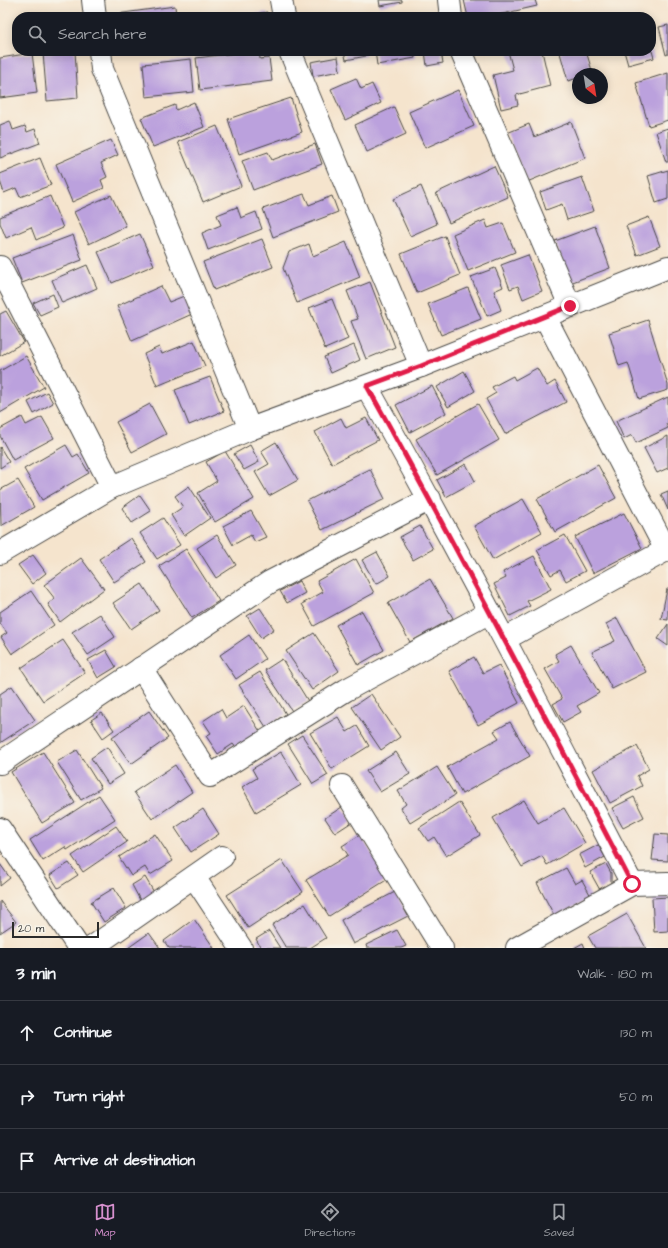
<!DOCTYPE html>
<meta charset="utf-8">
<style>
body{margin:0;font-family:"Architects Daughter",sans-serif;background:#242831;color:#f1f3f6}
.compass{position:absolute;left:572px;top:68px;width:36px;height:36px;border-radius:50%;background:#171b24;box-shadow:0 2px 10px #0003;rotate:150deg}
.scale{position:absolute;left:12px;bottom:10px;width:87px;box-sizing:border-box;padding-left:4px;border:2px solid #2b2b2b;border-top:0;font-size:11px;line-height:14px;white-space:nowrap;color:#2b2b2b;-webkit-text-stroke:3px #f7f3e8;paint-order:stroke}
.stop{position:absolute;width:12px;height:12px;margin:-9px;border:3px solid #e11d48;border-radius:50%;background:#fff}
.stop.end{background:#e11d48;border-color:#fff;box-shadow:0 1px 4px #0008}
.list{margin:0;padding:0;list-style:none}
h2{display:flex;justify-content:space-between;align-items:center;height:52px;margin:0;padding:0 16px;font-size:17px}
h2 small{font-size:13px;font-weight:400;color:#9ea1a6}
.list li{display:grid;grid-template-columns:26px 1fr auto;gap:12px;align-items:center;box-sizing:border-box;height:64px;padding:0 16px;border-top:1px solid #363941}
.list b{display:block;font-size:15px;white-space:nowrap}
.list em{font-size:13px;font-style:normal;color:#9ea1a6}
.icon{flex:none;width:22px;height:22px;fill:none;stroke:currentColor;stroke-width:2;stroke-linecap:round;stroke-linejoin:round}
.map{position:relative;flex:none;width:668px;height:948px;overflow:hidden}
.search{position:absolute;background:#171b24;box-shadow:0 2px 10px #0003;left:12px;right:12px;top:12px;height:44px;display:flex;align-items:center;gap:10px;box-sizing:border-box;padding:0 14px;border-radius:16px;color:#9ea1a6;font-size:15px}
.sheet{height:244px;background:#171b24}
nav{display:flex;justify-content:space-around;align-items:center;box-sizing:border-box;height:56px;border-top:1px solid #363941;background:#171b24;font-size:11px;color:#9ea1a6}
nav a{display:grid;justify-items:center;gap:2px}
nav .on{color:#d690ce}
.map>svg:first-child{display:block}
</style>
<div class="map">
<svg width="668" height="948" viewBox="0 0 668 948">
<rect width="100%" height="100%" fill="#f7f3e8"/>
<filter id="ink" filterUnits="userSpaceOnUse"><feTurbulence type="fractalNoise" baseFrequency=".025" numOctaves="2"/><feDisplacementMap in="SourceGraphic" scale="8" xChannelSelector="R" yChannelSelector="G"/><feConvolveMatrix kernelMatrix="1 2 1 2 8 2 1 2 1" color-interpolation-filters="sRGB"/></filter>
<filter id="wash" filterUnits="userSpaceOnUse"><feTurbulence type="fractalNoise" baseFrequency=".012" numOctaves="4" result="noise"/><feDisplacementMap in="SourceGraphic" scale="16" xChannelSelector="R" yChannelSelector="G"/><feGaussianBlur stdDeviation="0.9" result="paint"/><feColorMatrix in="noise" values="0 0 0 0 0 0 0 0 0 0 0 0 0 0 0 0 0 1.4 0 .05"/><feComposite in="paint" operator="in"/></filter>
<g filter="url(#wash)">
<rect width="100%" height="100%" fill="#f5e4cd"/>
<g id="blocks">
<g fill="#bba1dd">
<polygon points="379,0 402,0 402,2 380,6"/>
<polygon points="464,0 535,0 537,6 489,17 468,17"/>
<polygon points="175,6 176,17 116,17 116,14"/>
<polygon points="267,12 268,17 243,17 243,16"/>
<polygon points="668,25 668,54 666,55 659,27"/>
<polygon points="75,51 78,98 47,101 43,53"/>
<polygon points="253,51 259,51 260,59 269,58 272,81 200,90 196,58"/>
<polygon points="344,51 365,51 366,56 346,60"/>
<polygon points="375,51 414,51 415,58 377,65"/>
<polygon points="425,51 441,51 443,63 427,66"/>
<polygon points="508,51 542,51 550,86 516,95 518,105 501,109 493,75 513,70"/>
<polygon points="565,51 586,51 593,74 578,74 578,78 568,81 560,53"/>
<polygon points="624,51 652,51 654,58 628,65"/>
<polygon points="32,53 37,93 0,98 0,58"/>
<polygon points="338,57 340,71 313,76 311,62"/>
<polygon points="191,59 194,92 146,97 143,64"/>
<polygon points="668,73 668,120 649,126 636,83"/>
<polygon points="356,78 361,89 372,84 381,103 345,120 331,89"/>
<polygon points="458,90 474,126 425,148 409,112"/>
<polygon points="291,98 302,132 239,154 228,119"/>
<polygon points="194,102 204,127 153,147 141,118 175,105 176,110"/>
<polygon points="394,107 406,134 367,152 355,125"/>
<polygon points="10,121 13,130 25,126 27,132 35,129 40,143 0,158 0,125"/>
<polygon points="571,122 585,158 527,182 507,133 529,124 534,137"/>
<polygon points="217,126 241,186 203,202 178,142"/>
<polygon points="668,128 668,162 666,162 656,132"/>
<polygon points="111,140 118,155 101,163 107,177 101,180 104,188 72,202 56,164"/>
<polygon points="315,144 322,164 253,190 242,161 268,152 272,160"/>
<polygon points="40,158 51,185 20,197 16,188 4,193 0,181 0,174"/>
<polygon points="494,166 508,197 449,223 436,193"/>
<polygon points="668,170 668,199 656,203 648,176"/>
<polygon points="582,177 594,211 567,220 562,204 546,210 540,192"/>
<polygon points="421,186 437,224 410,236 393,199"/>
<polygon points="304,194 309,205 332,196 338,212 273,237 263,209"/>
<polygon points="111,195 126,226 89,244 74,212"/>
<polygon points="50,196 63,228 36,240 31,227 6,238 0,223 0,217"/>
<polygon points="237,207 241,218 256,212 262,229 208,250 202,233 221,225 217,215"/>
<polygon points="649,217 660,246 637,255 626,226"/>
<polygon points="485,220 488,228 503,223 515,252 468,271 453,234"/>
<polygon points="595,226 610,268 570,283 555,241"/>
<polygon points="140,234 154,265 112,283 98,252"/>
<polygon points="73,235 82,260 22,283 12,258"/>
<polygon points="445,236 460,275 417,293 401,254"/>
<polygon points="262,239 273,267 214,290 203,262"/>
<polygon points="346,242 360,277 297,303 283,268 289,252 309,244 313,256"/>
<polygon points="528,255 542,291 523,299 518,286 510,289 501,265"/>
<polygon points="87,265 97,288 62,303 52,280"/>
<polygon points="495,268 503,287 494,291 501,310 487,316 471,277"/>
<polygon points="370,282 395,347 366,359 351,321 358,319 347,291"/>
<polygon points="161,286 169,302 184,296 192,314 132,341 117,306"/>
<polygon points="468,288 481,319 441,335 428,304"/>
<polygon points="53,294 58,307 40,315 33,303"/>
<polygon points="332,299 348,339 325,349 309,308"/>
<polygon points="6,311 24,342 0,356 0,314"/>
<polygon points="648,320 668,385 668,390 639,399 628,363 619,366 609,333"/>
<polygon points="194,341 205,366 157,386 144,354 159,347 162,354"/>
<polygon points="354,345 360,360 331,373 324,357"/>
<polygon points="26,356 44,387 0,413 0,371"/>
<polygon points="537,368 547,386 555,381 566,402 505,434 486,399 496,393 492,387 513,376 515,380"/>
<polygon points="464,371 475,391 448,407 437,387"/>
<polygon points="210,377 224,411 189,425 175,390"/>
<polygon points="432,386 446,413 410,432 396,405"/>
<polygon points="47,392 53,403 34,414 28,402"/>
<polygon points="668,397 668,423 666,424 668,428 636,443 632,435 624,439 616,421"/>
<polygon points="150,404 166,434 132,452 116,422"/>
<polygon points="478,404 499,440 437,475 416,439"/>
<polygon points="22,417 26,425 42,417 54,438 13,460 0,436 0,429"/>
<polygon points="341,418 346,428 366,418 378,440 332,464 315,432"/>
<polygon points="668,436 668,468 657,473 644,448"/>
<polygon points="276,442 298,480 269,496 255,472 269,464 261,451"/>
<polygon points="66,445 73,457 78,454 89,473 42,500 24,469"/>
<polygon points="250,445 259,462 244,470 234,454"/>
<polygon points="0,447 9,462 0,468"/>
<polygon points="225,451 254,499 215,522 198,493 217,481 206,462"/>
<polygon points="466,464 475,481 446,497 437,480"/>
<polygon points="598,465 616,498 555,532 537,499"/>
<polygon points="370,469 385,499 322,530 307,501"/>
<polygon points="18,480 34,507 1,526 0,490"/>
<polygon points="189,486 210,518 184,536 171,515 183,507 175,496"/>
<polygon points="668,491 668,510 661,494"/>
<polygon points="140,495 151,511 132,523 122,508"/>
<polygon points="523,499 542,532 493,560 474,526"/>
<polygon points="251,511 266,537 255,542 251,535 233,545 223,526"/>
<polygon points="624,513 642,548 593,573 575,537"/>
<polygon points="163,518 180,545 157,559 140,533"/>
<polygon points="420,526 433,549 413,560 400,537"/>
<polygon points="217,535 236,565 216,578 197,548"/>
<polygon points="565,535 585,571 566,581 560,570 551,575 537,550"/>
<polygon points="131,538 146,562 114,582 99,559"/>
<polygon points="186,549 219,601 192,618 159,566"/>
<polygon points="377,552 390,576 376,584 362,560"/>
<polygon points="33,555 46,573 32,584 18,565"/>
<polygon points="534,556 551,589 527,601 530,606 510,616 494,584 506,578 503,572"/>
<polygon points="81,558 104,589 60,622 48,604 55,599 44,585"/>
<polygon points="356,559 374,593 314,626 302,604 323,592 317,581"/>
<polygon points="430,579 453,618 410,642 388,603"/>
<polygon points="299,581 305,593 287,603 280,591"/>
<polygon points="142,584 159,610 131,629 113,603"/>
<polygon points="667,589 668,589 668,620 661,619"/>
<polygon points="31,591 54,625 12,654 1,637 7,633 0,623 0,612"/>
<polygon points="260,608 274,629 261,638 247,616"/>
<polygon points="362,611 384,650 358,665 336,625"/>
<polygon points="100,614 115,637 88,655 72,632"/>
<polygon points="617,618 646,672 612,689 592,652 615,641 606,624"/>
<polygon points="668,624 668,646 658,639"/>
<polygon points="314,633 339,671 312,690 286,651"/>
<polygon points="249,635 265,659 236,679 220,655"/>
<polygon points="63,640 85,673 43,701 21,668"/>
<polygon points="571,645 599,693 577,706 581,712 563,722 553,704 562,699 545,669 559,661 555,654"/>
<polygon points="106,650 116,667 98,678 88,660"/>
<polygon points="474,657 483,673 499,665 519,703 478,725 449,671"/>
<polygon points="282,659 308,701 292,711 265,670"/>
<polygon points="260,672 286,714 266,727 239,685"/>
<polygon points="12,686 35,720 0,743 0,694"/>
<polygon points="371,694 400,737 381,750 352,707"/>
<polygon points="244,706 261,733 237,749 233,744 218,754 206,736 211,733 203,721 221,709 226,718"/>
<polygon points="149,711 168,738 131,764 112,737"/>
<polygon points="102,713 114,730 103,738 91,720"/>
<polygon points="338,717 347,732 357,726 369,746 332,769 310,733"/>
<polygon points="510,722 530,756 462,794 447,767 499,738 494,731"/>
<polygon points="302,735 328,775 313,784 288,744"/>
<polygon points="637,746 649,769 637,776 642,786 610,803 593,770"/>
<polygon points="107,747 124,774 108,784 91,758"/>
<polygon points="77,750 101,788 81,800 57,762"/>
<polygon points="43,752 75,803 42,823 11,772"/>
<polygon points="281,752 301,785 256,812 242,787 257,778 252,769"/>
<polygon points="396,752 410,774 380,792 366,771"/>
<polygon points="175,765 192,792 152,819 134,792"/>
<polygon points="437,767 455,795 410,823 401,808 406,804 398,791"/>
<polygon points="99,795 115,819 67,850 65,847 43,861 30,840"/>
<polygon points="634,797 644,817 623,828 612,808"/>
<polygon points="524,800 538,823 564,808 585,843 547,865 542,856 522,867 493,818"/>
<polygon points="459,802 480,835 446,856 434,837 428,841 419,828"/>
<polygon points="342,807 352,822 335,833 325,818"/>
<polygon points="203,809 219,834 191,852 175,828"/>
<polygon points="116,826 127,842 83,872 72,856"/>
<polygon points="155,834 173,861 150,875 145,867 131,876 119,857"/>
<polygon points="655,834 668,835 668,861 652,860"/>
<polygon points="360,835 388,879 329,916 306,880 348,855 342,846"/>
<polygon points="598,845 605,857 585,868 579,855"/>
<polygon points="282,860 303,892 248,928 227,895"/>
<polygon points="69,863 78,875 58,888 50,875"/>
<polygon points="0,864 10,878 0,886"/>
<polygon points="606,864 611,873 611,884 600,890 590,872"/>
<polygon points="566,868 575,884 582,880 592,898 555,917 537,883"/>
<polygon points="145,877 155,894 141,902 132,885"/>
<polygon points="114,888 126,908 104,922 91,902"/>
<polygon points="395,892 408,916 353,944 341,920"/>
<polygon points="668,897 668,931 654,932 652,898"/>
<polygon points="0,901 16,922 0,933"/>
<polygon points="305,904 326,938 310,948 286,948 272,925"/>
<polygon points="627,914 646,948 595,948 588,936"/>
<polygon points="194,919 214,948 169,948 164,941"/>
<polygon points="397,930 406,946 401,948 367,948 366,945"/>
<polygon points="269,931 280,948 261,948 256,939"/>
<polygon points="149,933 160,948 128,948"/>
<polygon points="583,943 585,948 574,948"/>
</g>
</g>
</g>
<g filter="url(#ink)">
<use href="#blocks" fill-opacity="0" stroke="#494743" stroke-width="1"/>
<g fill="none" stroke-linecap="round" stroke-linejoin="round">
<defs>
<g id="street">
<polyline points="93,0 95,17"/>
<polyline points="281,0 284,17"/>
<polyline points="449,0 451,17"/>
<polyline points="100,51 102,69 250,429"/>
<polyline points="290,51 421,366"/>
<polyline points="461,51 570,306"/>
<polyline points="0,267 112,487"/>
<path d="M367 387C459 551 546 718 632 884L668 883"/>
<polyline points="0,553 112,487 250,429 421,366 668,267"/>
<polyline points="505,639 666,550 545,317"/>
<polyline points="141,668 210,776 346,690 490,612"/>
<polyline points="0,763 270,582 430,499"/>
<polyline points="342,786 442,948"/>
<polyline points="0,829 79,948"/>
<polyline points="194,877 241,948"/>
<polyline points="91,948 222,857"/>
<polyline points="517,948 632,884"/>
</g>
</defs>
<use href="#street" stroke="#494743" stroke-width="24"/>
<use href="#street" stroke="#fff" stroke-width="22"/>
</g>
</g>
<g fill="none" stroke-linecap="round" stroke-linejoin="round" filter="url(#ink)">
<path stroke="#e11d48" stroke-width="5" d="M570 306 421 366 367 386C459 551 546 718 632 884"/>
</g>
</svg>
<svg class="compass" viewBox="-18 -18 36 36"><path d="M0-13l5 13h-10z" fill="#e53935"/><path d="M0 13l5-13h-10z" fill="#9ea1a6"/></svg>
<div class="scale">20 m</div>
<div class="stop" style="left:632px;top:884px"></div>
<div class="stop end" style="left:570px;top:306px"></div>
<div class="search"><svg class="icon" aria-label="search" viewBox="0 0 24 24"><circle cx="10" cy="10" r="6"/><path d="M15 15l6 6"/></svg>Search here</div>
</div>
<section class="sheet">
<h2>3 min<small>Walk · 180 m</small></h2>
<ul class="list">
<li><svg class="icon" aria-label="ahead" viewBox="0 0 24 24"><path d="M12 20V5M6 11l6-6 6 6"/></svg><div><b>Continue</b></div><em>130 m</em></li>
<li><svg class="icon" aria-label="right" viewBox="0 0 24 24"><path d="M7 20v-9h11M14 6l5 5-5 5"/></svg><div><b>Turn right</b></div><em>50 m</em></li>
<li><svg class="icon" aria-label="arrive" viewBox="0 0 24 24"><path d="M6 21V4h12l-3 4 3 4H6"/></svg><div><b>Arrive at destination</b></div></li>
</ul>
</section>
<nav>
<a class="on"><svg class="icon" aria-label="map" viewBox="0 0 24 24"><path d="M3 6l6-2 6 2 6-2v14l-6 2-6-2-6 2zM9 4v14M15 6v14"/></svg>Map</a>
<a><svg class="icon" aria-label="directions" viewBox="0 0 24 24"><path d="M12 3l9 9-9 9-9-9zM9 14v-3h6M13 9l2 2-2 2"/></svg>Directions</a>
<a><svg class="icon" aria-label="saved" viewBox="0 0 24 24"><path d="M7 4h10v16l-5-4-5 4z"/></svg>Saved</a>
</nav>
